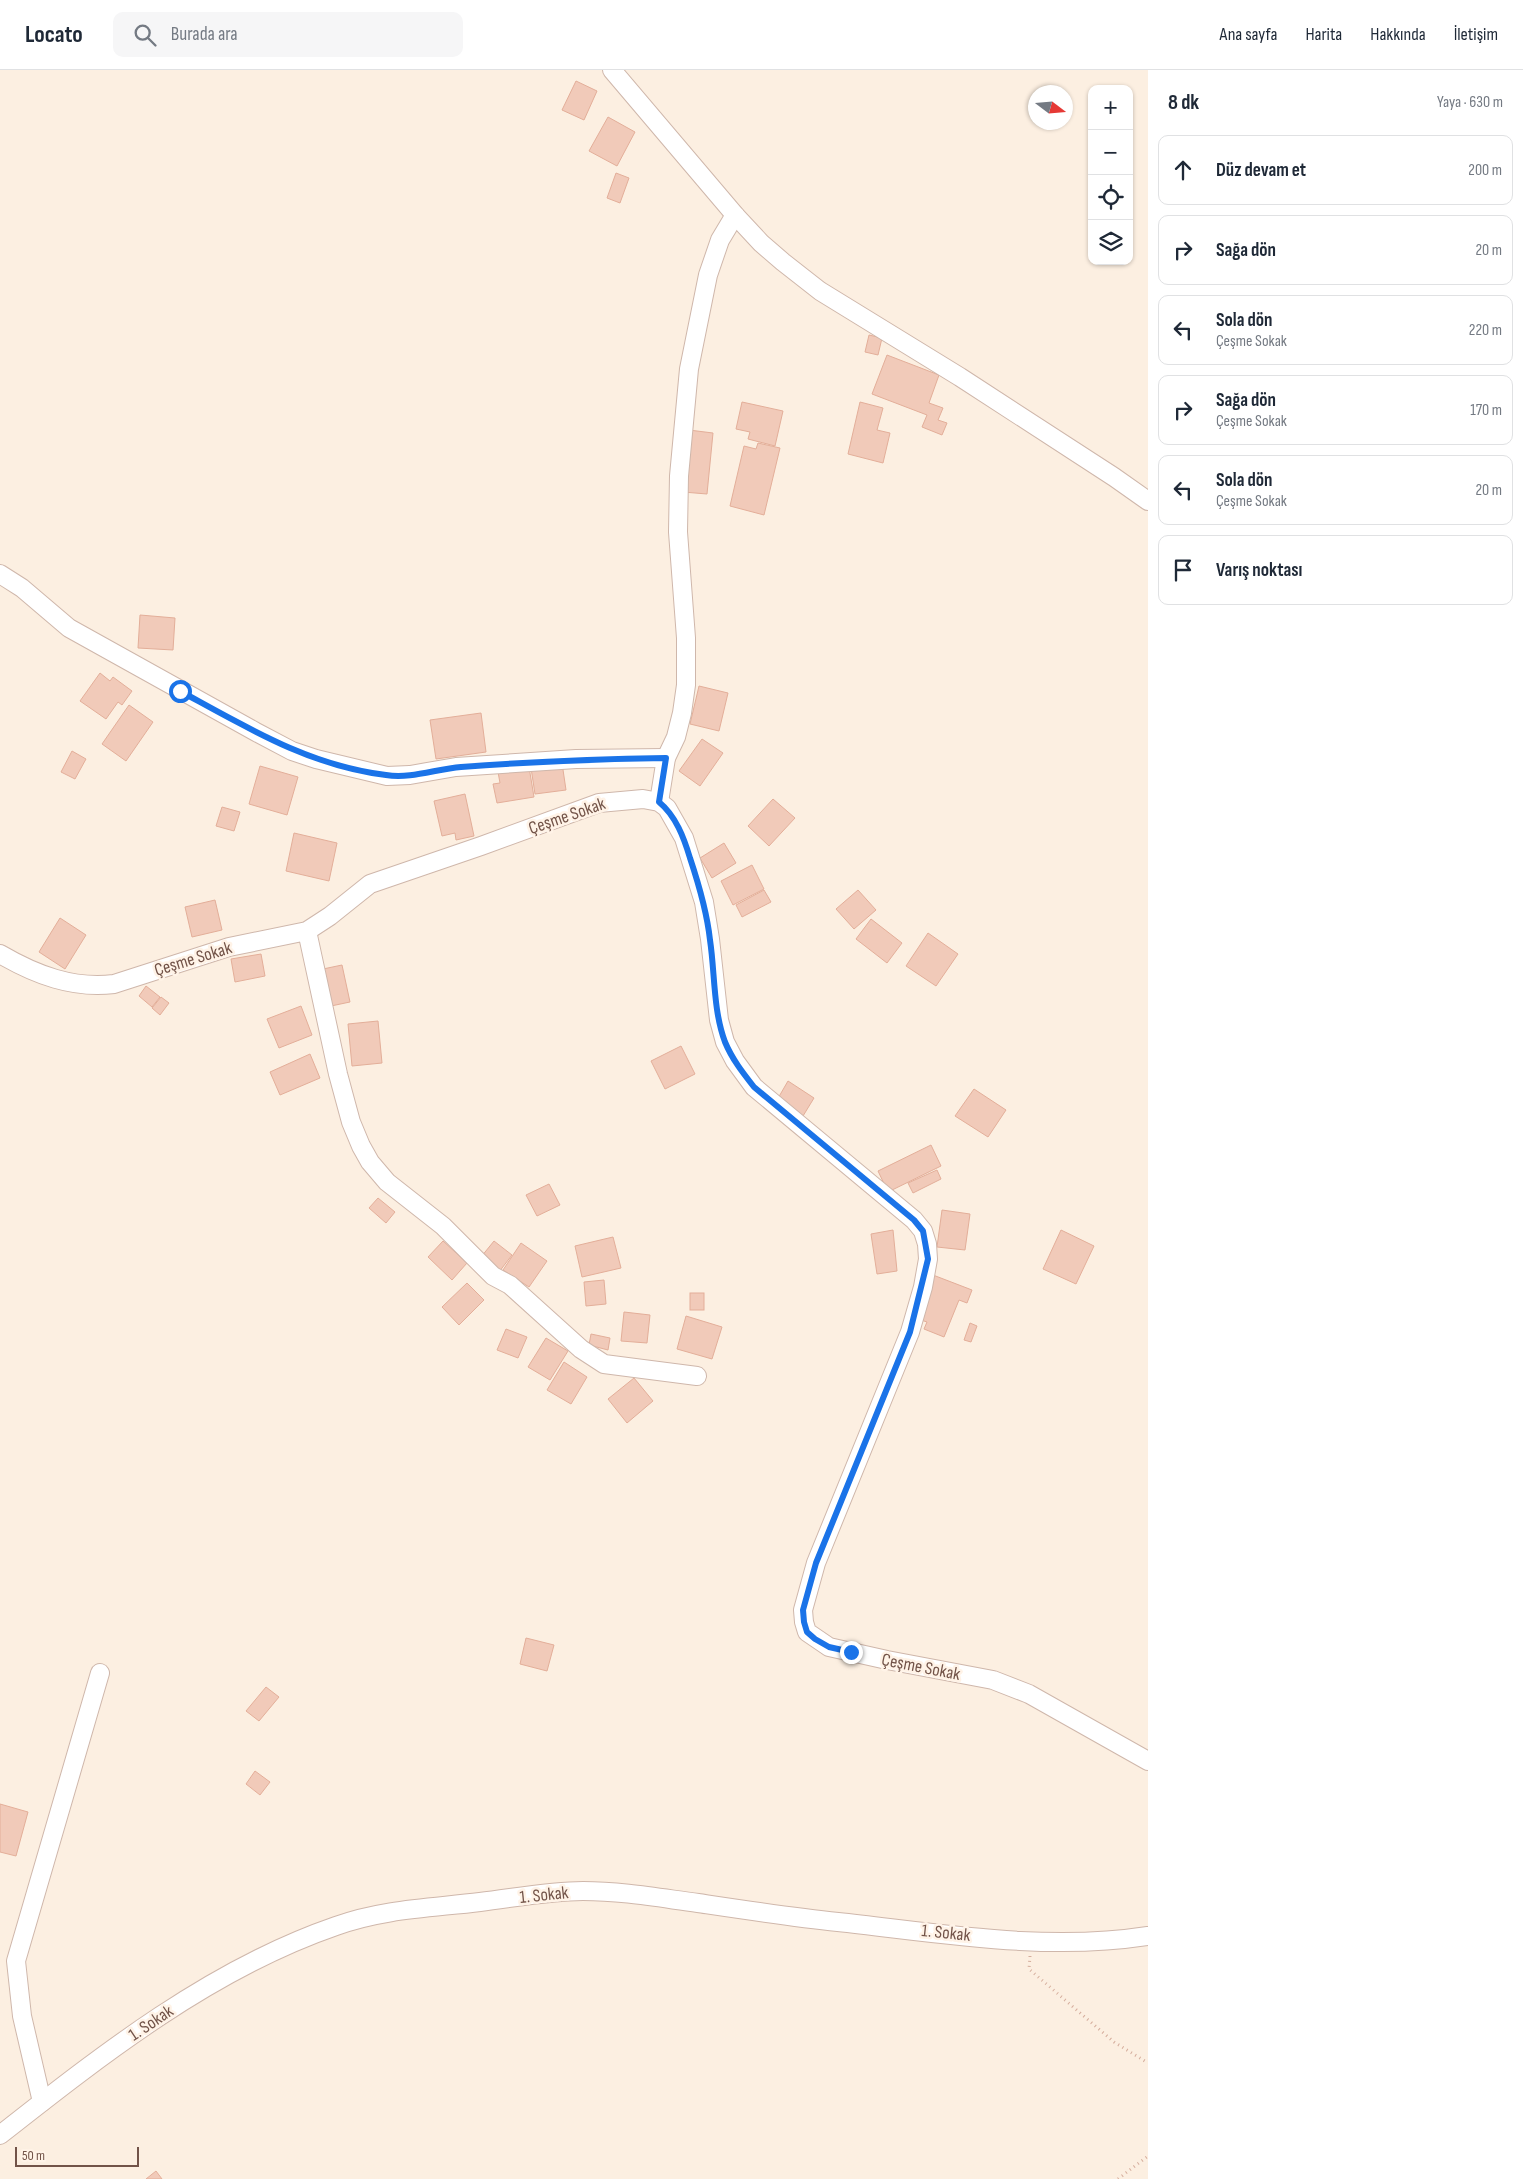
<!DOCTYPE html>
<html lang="tr">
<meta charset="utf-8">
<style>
body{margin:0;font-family:"Sofia Sans Condensed",sans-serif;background:#f6f6f7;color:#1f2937}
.controls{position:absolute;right:15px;top:15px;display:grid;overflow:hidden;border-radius:10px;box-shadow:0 1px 4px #0004}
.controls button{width:45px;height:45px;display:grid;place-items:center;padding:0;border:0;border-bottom:1px solid #e0e1e3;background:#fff;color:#1f2937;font:25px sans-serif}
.compass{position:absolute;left:1028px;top:15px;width:45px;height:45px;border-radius:50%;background:#fff;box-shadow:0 1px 4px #0004;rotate:106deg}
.scale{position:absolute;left:15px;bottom:12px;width:124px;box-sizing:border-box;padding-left:5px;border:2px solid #725348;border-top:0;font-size:14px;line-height:18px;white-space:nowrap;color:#725348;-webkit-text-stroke:4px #fff3e7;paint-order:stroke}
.stop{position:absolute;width:15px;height:15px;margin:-11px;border:4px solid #1a73e8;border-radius:50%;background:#fff}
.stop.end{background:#1a73e8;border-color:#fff;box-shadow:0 1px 5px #0008}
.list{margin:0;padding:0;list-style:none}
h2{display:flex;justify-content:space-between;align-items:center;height:65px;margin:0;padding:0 20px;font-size:21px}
h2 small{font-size:16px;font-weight:400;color:#747a83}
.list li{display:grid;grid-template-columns:32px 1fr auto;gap:15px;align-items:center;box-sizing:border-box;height:70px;margin:0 10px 10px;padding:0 10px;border:1px solid #e0e1e3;border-radius:10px}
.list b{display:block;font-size:19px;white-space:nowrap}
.list p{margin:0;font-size:16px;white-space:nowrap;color:#747a83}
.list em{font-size:16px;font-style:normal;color:#747a83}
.icon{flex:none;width:28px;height:28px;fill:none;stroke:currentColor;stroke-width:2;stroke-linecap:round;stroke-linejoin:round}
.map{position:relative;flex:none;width:1148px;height:2109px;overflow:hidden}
header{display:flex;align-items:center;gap:30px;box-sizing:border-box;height:70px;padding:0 25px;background:#fff;border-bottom:1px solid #e0e1e3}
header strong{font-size:24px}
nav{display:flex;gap:28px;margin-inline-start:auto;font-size:18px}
.search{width:350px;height:45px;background:#f6f6f7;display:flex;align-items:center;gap:12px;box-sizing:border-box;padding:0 18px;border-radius:10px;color:#747a83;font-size:19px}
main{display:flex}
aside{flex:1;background:#fff}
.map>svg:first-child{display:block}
</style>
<header>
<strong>Locato</strong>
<div class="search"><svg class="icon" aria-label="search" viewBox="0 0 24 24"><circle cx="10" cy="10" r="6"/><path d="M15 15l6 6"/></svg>Burada ara</div>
<nav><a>Ana sayfa</a><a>Harita</a><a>Hakkında</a><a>İletişim</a></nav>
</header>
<main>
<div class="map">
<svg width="1148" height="2109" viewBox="0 0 1148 2109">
<rect width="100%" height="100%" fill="#fcefe1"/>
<g fill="#f1cab9" stroke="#e3ae99">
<polygon points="576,11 597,21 584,50 562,40"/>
<polygon points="608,47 635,62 617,96 589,81"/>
<polygon points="616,103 629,108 620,133 607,128"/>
<polygon points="869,265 882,268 878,285 865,282"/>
<polygon points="887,285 939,305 929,333 943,338 938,350 947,353 942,365 922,357 927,345 872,324"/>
<polygon points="742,332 783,341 775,376 748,369 750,362 736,359"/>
<polygon points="860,332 883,338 877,360 890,363 883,393 848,384"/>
<polygon points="689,360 713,363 707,424 683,422"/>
<polygon points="758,373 780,378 764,445 730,436 744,376 756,379"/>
<polygon points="140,545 175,548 173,580 138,578"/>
<polygon points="100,603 110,611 113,607 132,621 122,635 118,632 106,649 80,631"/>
<polygon points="699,616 728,623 719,661 690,654"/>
<polygon points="129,635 153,652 126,691 102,674"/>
<polygon points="481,643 486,682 436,689 430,650"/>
<polygon points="702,669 723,683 700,716 679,701"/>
<polygon points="72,681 86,689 75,709 61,702"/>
<polygon points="562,693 566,720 535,724 531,698"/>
<polygon points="260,696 298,707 287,745 249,734"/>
<polygon points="529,697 534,727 497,733 493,714 500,713 498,702"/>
<polygon points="465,724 474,766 456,770 455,763 442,766 434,731"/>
<polygon points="773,729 795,748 769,776 748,756"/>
<polygon points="222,737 240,742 234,761 216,756"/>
<polygon points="294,763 337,773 329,811 286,801"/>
<polygon points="724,773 736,793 712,808 700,788"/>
<polygon points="752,795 764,819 733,835 721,811"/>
<polygon points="764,820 771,832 742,847 736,835"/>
<polygon points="858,820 876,840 854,859 836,839"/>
<polygon points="215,830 222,860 192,867 185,837"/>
<polygon points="60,848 86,865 65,899 39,882"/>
<polygon points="871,849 902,873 887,893 856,869"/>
<polygon points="928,863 958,884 936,916 906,896"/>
<polygon points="261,884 265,906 235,912 231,889"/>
<polygon points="342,895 350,932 331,936 323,899"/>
<polygon points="146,916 160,927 152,937 139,926"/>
<polygon points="161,927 169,933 160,945 152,938"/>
<polygon points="301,936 312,965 279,978 267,949"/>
<polygon points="378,951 382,993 352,996 348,954"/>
<polygon points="681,976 695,1004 665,1019 651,991"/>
<polygon points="310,984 320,1008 280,1025 270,1002"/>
<polygon points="788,1011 814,1028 803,1046 777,1030"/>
<polygon points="974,1019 1006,1040 988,1067 955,1046"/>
<polygon points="931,1075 941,1096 888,1122 878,1101"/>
<polygon points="937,1100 941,1109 913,1123 908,1113"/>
<polygon points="549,1114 560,1135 537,1146 526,1125"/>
<polygon points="378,1128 395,1142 386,1153 369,1138"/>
<polygon points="942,1140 970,1144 965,1180 937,1177"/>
<polygon points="893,1160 897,1201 877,1204 871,1164"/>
<polygon points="1061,1160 1094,1176 1076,1214 1043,1199"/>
<polygon points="613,1167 621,1198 582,1207 575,1176"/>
<polygon points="443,1171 467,1193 452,1210 428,1187"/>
<polygon points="494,1171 512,1185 499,1202 481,1187"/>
<polygon points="521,1173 547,1191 529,1217 503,1200"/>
<polygon points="933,1205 972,1220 967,1233 959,1230 944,1267 924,1259 927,1252 915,1248"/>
<polygon points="604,1210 606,1234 586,1236 584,1212"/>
<polygon points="467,1213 484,1230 459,1255 442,1237"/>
<rect x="690" y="1223" width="14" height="17"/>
<polygon points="624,1242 650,1245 647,1273 621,1271"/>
<polygon points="686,1246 722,1257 712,1289 677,1279"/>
<polygon points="970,1253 977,1256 971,1272 964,1270"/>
<polygon points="506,1259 527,1267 518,1288 497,1280"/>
<polygon points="591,1264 610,1268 608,1280 589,1275"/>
<polygon points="546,1268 568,1281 550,1310 528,1297"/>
<polygon points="564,1292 587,1307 571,1334 547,1320"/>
<polygon points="634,1308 653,1331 627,1353 608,1329"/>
<polygon points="526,1568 554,1575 547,1601 520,1594"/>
<polygon points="266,1617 279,1627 259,1651 246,1641"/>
<polygon points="255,1701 270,1712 260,1725 246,1714"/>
<polygon points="0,1734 28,1742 16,1786 0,1782"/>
<polygon points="156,2101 162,2109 146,2109"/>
</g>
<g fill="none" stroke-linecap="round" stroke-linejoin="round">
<defs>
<g id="minor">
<polyline points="612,0 735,145 761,173 783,192 820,221 960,307 1114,407 1148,431"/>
<polyline points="0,504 22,518 69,558 256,662 292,681 316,689 387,706 410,705 456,697 576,689 666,688"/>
<polyline points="659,732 666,688 676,667 682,643 686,615 686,568 678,462 679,406 689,299 708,205 720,170 735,145"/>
<polyline points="307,861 338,1004 351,1052 361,1076 370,1092 387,1112 443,1156 493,1206 510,1215 581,1279 604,1294 697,1306"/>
<path d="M0 884C36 905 73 919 114 914L229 877 307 861 330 846 370 814 481 776 599 733 643 729 659 732 667 738 684 768 704 832 710 869 719 950 725 972 735 991 754 1017 914 1150 923 1161 927 1174 928 1189 923 1217 910 1262 816 1493 803 1540 804 1552 807 1562 829 1577 887 1590 993 1610 1029 1624 1148 1691"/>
<polyline points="42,2032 22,1946 16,1891 100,1603"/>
<path d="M0 2065C103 1984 211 1899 336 1856 383 1839 431 1838 480 1832 514 1828 549 1821 583 1821 622 1821 660 1828 698 1833 745 1840 791 1847 838 1852 939 1863 1046 1882 1148 1866"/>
</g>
</defs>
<use href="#minor" stroke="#cfb7ab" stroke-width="20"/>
<g stroke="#d5ad9c" stroke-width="3" stroke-dasharray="1 4" stroke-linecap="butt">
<polyline points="1030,1886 1029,1899 1114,1972 1148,1993"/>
<polyline points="1118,2109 1148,2086"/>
</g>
<use href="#minor" stroke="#fff" stroke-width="18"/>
</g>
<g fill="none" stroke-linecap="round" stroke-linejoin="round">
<path stroke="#1a73e8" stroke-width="6" d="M180 621C246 657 310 696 386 705 411 709 436 699 461 697 529 692 597 689 666 688L659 732C676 746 684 768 690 788 699 815 707 842 710 870 715 903 713 940 725 972 732 989 743 1003 754 1017L914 1150 923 1161 928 1189 910 1262 816 1493 803 1540 804 1552 807 1562 815 1569 829 1577 851 1582"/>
</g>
<g text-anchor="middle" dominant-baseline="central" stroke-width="5" stroke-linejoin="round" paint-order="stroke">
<g font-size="18" fill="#725348" stroke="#fff3e7">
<text transform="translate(567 746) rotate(-19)">Çeşme Sokak</text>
<text transform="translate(193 889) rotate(-17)">Çeşme Sokak</text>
<text transform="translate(921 1597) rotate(11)">Çeşme Sokak</text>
<text transform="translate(544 1825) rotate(-6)">1. Sokak</text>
<text transform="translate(946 1863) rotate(6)">1. Sokak</text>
<text transform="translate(151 1953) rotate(-34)">1. Sokak</text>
</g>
</g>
</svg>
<div class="controls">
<button>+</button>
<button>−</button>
<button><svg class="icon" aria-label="locate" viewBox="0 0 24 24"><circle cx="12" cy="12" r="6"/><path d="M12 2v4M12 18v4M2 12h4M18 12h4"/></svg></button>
<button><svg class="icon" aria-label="layers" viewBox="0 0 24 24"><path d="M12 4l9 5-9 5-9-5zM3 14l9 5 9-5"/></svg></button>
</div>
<svg class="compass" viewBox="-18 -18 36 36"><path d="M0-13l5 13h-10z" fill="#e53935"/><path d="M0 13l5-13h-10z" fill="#747a83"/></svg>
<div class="scale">50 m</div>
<div class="stop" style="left:180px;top:621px"></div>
<div class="stop end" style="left:851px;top:1582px"></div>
</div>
<aside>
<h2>8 dk<small>Yaya · 630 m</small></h2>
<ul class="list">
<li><svg class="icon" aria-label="ahead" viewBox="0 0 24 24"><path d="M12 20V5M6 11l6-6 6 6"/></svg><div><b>Düz devam et</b></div><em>200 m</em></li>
<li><svg class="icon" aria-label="right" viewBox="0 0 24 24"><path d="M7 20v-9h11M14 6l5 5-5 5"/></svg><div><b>Sağa dön</b></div><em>20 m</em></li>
<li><svg class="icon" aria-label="left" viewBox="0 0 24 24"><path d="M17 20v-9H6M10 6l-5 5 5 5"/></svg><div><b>Sola dön</b><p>Çeşme Sokak</p></div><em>220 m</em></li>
<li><svg class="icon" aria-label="right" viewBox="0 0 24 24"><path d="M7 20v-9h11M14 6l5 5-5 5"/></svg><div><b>Sağa dön</b><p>Çeşme Sokak</p></div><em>170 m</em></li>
<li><svg class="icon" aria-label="left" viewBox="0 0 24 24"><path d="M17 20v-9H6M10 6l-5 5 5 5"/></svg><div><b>Sola dön</b><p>Çeşme Sokak</p></div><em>20 m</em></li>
<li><svg class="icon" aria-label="arrive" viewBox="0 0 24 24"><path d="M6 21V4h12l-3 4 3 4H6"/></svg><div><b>Varış noktası</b></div></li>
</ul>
</aside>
</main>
